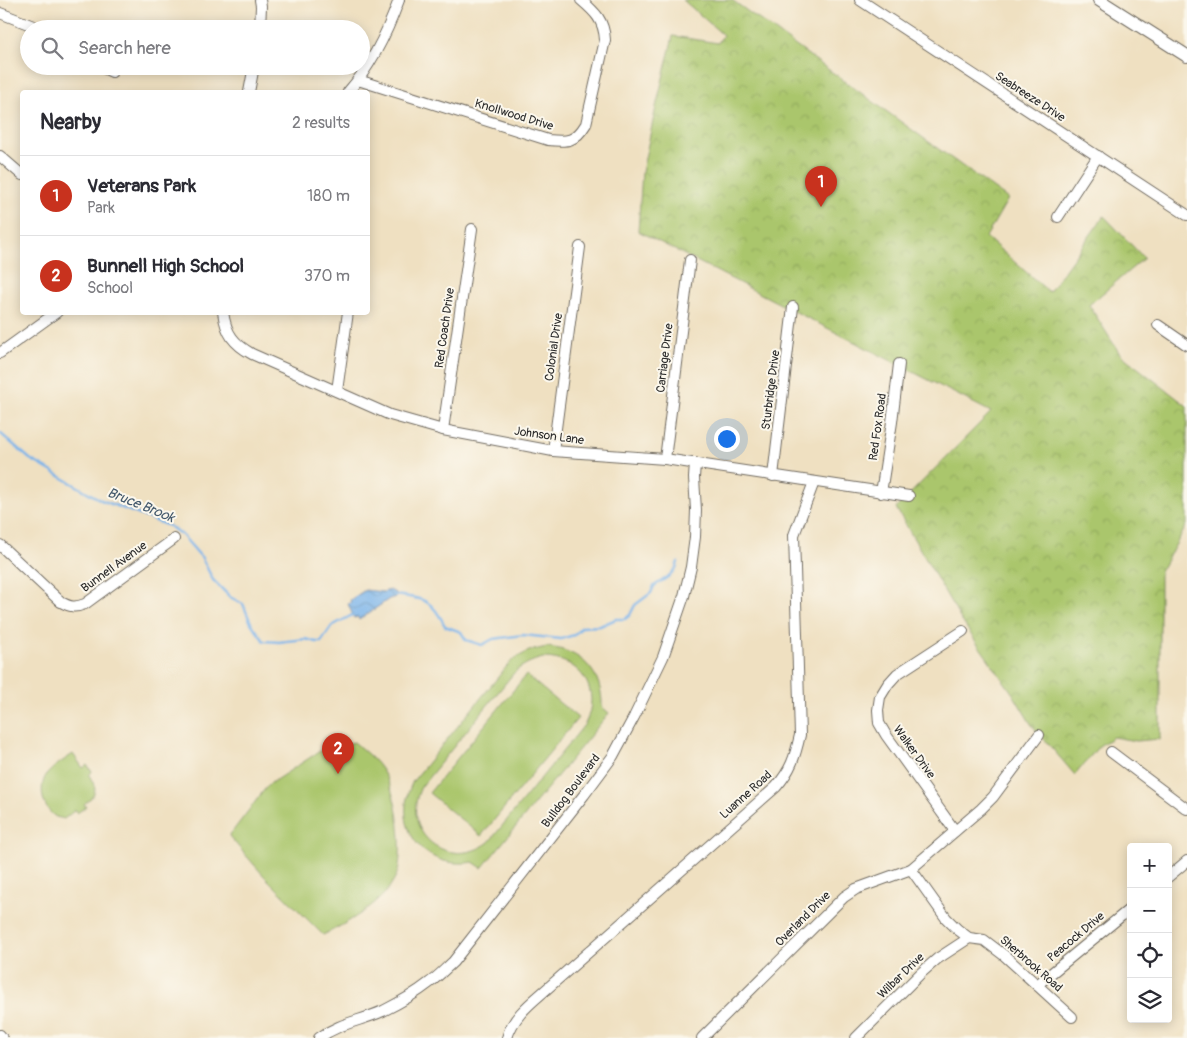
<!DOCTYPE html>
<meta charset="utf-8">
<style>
body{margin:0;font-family:Pangolin,sans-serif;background:#f2f2f3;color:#2b2b33}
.controls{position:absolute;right:15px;bottom:15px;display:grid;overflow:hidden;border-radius:5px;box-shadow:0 2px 12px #0003}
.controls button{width:45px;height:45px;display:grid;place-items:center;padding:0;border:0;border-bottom:1px solid #e1e1e2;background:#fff;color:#2b2b33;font:25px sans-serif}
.you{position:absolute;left:726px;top:438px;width:18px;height:18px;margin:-12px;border:4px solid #fff;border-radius:50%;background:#1a73e8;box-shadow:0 0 0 8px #1a73e833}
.badge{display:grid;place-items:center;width:32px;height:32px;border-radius:50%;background:#c8321e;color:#fff;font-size:16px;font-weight:700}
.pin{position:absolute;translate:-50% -41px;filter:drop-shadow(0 1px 2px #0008)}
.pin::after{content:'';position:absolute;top:26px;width:18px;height:15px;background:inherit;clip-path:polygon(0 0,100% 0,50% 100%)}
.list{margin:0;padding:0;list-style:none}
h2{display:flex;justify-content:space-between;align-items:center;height:65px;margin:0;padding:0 20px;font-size:21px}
h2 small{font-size:16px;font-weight:400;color:#7c7c81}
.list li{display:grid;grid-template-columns:32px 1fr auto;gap:15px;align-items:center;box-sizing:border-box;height:80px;padding:0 20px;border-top:1px solid #e1e1e2}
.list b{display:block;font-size:19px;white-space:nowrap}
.list p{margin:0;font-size:16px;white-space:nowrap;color:#7c7c81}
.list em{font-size:16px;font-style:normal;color:#7c7c81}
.icon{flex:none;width:28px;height:28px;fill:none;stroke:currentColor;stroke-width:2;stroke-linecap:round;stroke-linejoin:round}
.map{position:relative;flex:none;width:1187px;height:1038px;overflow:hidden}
.search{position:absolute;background:#fff;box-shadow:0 2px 12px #0003;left:20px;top:20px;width:350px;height:55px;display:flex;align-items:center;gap:12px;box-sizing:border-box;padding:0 18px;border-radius:28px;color:#7c7c81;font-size:19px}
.panel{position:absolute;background:#fff;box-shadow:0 2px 12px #0003;left:20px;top:90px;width:350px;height:225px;border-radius:5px}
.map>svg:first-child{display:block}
</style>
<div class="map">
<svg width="1187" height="1038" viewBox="0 0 1187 1038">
<defs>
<pattern id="park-crowns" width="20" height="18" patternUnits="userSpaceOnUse" patternTransform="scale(1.25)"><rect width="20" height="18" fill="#aac66c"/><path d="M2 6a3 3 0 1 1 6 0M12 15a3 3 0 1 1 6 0" fill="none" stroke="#92aa5e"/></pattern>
<pattern id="water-waves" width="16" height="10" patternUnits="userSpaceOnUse" patternTransform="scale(1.25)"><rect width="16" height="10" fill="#79b3ea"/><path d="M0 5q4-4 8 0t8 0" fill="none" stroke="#6392be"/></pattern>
</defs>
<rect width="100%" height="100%" fill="#fbf7ec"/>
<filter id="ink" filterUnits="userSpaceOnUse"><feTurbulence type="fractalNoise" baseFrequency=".02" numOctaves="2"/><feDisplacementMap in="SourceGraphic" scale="10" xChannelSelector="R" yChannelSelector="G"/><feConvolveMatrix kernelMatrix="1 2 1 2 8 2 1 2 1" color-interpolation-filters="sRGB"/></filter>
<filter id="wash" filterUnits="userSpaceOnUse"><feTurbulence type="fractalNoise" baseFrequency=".0096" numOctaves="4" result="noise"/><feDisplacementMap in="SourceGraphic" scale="20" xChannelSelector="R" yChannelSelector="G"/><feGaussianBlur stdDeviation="1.12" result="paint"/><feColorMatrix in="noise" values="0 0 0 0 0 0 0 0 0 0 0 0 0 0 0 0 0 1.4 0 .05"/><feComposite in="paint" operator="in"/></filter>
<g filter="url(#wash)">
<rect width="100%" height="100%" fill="#efe0c1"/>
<polygon fill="url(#park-crowns)" stroke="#6a784c" points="683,0 732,0 1008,199 986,237 1049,292 1104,216 1144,258 1089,305 1120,354 1187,406 1187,525 1160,572 1160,739 1136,741 1113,737 1099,746 1075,775 1031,724 1013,694 974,639 960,618 896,508 991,412 638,231 642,172 656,107 673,36 718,43 723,35"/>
<g fill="#aac66c" stroke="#6a784c" fill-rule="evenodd">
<path d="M547 647C581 650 603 672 602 707L609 713 482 868 473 862C424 871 390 827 413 781L512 660 529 651ZM543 658C581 658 602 690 585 724L489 842C449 872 399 833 421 787L513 674C522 665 531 661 543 658Z"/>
<polygon points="526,675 578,718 481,836 429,793"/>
<path d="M354 742C364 751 376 760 383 772 397 793 403 840 399 865 399 871 395 878 392 883 381 904 344 925 323 935L264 876 229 836 268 785 320 751Z"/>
<path d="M73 754 83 768 87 765 92 772 89 775C97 789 98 793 84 804L86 807 77 813 75 810 64 819C62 818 59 818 56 817 42 809 38 786 47 774 54 766 64 760 73 754Z"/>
</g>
<polygon fill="url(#water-waves)" stroke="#526f8a" points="365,590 383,592 390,590 397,594 396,597 389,599 359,620 358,617 354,618 348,604 351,602 350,600"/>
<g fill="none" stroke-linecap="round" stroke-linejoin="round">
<g stroke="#79b3ea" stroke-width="2.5">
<polyline points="0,433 30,459 101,500 169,526 182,535 202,558 213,580 230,597 243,604 251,623 264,641 279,642 305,639 316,642 321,642 332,626 354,614"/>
<path d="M394 595C422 599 431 597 445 626L461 632 466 640 482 645 493 639 523 635 561 639 574 635 582 627 600 626 616 619H625L630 615 635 605 651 593 654 586 668 577 676 568 678 562"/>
</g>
</g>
</g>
<g filter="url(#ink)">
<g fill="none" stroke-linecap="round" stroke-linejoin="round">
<defs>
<g id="minor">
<polyline points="860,0 1187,215"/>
<polyline points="0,13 41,29"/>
<polyline points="260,29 261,6 260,0"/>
<polyline points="99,66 112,72"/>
<path d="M358 80 548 140C568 142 575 142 586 124L605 40C604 20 595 12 581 0"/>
<polyline points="249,92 254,66"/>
<path d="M348 92C371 66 387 33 399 0"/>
<polyline points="0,156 22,175"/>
<polyline points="1058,217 1098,156"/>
<path d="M223 312C226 334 234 344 252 354L390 415 443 430 553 451 665 459 909 496"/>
<polyline points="1158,325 1187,345"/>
<polyline points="0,353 57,312"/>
<polyline points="337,391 348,312"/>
<polyline points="443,430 472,229"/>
<polyline points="553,451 580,247"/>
<polyline points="665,459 690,260"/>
<polyline points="773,476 793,307"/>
<polyline points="881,493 892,422 899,364"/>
<path d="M0 545 61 602C70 607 75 608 85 604L174 539"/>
<polyline points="1111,752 1187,809"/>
<polyline points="955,831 886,735 879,723 878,710 880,697 888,684 897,674 963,631"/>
<polyline points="911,869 946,918 957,929 969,938 984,940 1005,956 1072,1017"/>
<polyline points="1168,877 1187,861"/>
<polyline points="1037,985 1131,908"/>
<polyline points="0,1035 2,1038"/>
<path d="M319 1038C339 1023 361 1021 383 1011 399 1003 415 994 429 983 438 977 445 969 453 962L584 795 613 756 634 717 663 657 684 596 691 567 695 537 696 510 694 478 695 463"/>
<path d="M507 1038C512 1019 527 1006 541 994L776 787C791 770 795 757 800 735L794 535 814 482"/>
<polyline points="702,1038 844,897 856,889 911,869 981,809 993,797 1039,735"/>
<polyline points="856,1038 921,973 937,959 969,938"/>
</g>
<polyline id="major" points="1099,0 1187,56"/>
</defs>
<use href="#minor" stroke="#706a60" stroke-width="12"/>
<use href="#major" stroke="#706a60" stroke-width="14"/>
<use href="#minor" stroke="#fff" stroke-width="10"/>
<use href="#major" stroke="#fff" stroke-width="12"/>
</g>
</g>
<g text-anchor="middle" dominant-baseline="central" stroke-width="4" stroke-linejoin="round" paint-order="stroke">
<g font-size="12" fill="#2b2b2b" stroke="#fbf7ec">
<text transform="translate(1030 97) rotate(33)">Seabreeze Drive</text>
<text transform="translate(514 115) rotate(17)">Knollwood Drive</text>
<text transform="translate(445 328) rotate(-82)">Red Coach Drive</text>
<text transform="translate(554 347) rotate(-82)">Colonial Drive</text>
<text transform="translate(665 358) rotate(-83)">Carriage Drive</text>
<text transform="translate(771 390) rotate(-83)">Sturbridge Drive</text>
<text transform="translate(878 427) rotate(-82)">Red Fox Road</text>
<text transform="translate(549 436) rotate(8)">Johnson Lane</text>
<text transform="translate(114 567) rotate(-36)">Bunnell Avenue</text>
<text transform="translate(914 752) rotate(54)">Walker Drive</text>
<text transform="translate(571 791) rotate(-53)">Bulldog Boulevard</text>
<text transform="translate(746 795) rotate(-42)">Luanne Road</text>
<text transform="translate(803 919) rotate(-45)">Overland Drive</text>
<text transform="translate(1076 937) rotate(-40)">Peacock Drive</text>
<text transform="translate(1031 964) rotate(41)">Sherbrook Road</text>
<text transform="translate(901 976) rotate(-44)">Wilbar Drive</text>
</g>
<g font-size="14" font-style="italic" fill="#465b6e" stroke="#fbf7ec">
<text transform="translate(141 505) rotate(22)">Bruce Brook</text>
</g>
</g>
</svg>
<div class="controls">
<button>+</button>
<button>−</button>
<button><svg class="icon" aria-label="locate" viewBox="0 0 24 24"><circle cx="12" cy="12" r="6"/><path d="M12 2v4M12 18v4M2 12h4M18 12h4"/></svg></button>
<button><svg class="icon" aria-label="layers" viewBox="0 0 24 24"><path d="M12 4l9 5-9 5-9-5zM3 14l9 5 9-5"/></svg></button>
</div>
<div class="you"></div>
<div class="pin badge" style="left:821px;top:207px">1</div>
<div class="pin badge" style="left:338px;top:774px">2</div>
<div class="search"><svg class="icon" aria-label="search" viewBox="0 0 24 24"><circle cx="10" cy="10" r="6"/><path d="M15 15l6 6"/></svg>Search here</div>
<section class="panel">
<h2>Nearby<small>2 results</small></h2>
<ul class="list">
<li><span class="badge">1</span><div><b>Veterans Park</b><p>Park</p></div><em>180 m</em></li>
<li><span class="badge">2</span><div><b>Bunnell High School</b><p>School</p></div><em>370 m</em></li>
</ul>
</section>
</div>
